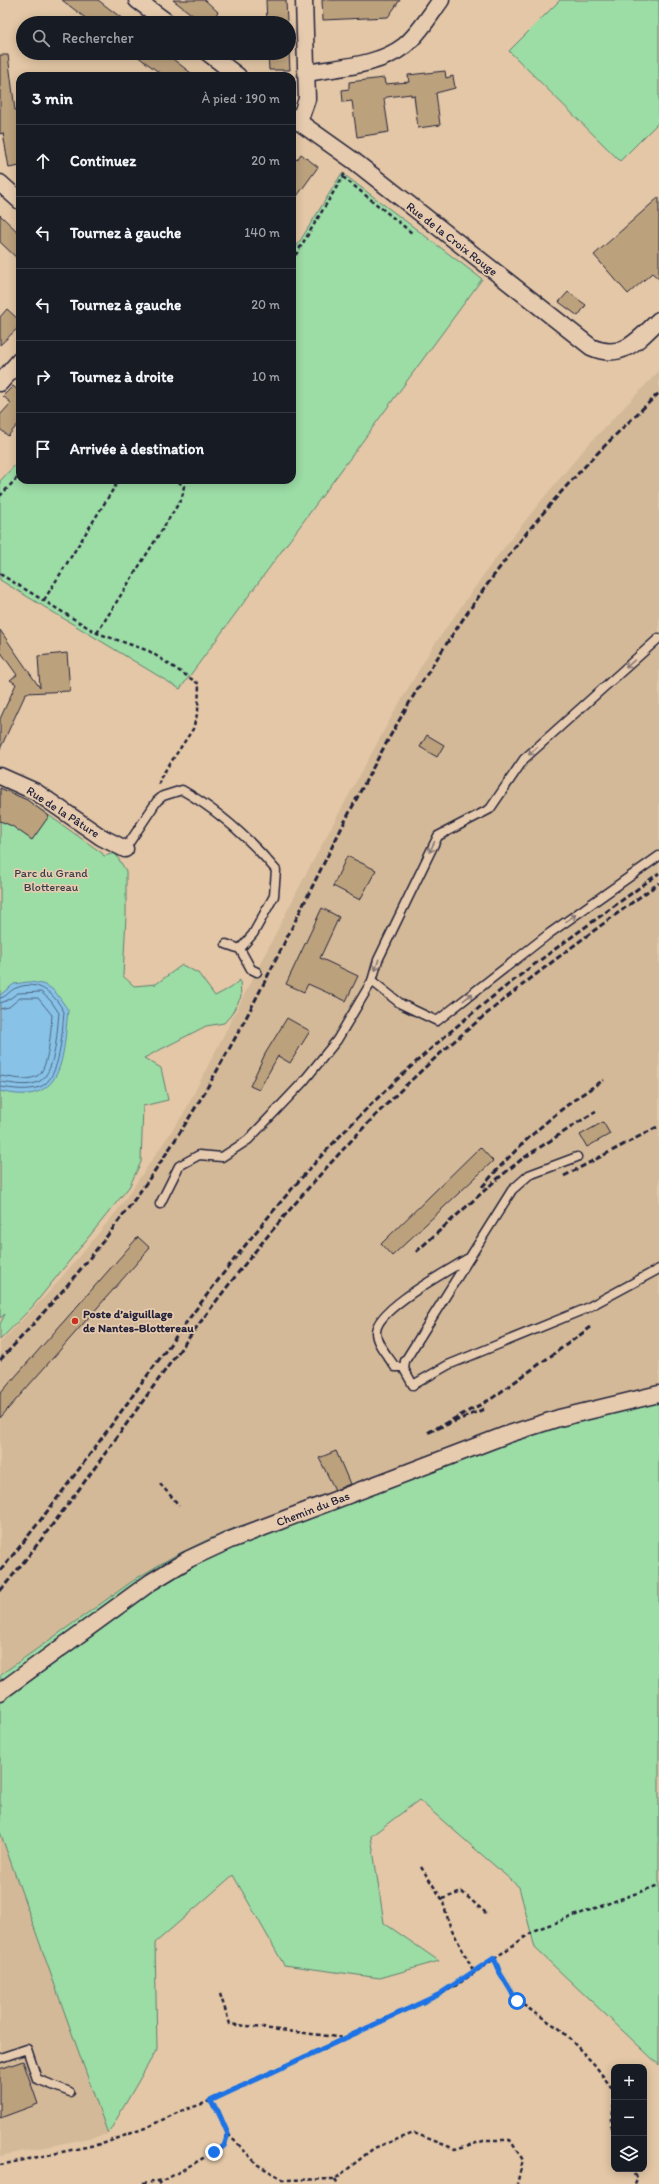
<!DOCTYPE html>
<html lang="fr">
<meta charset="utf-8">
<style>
body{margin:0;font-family:Itim,sans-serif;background:#20242c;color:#f1f3f6}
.controls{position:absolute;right:12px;bottom:12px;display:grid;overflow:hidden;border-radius:8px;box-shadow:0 2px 10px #0003}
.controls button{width:36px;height:36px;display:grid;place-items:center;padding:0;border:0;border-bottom:1px solid #363941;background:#171b24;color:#f1f3f6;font:20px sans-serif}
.stop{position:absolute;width:12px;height:12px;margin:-9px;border:3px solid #1a73e8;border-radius:50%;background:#fff}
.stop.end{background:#1a73e8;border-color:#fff;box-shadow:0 1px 4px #0008}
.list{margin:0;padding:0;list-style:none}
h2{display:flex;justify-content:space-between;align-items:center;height:52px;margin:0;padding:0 16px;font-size:17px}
h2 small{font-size:13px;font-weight:400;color:#9ea1a6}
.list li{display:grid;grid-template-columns:26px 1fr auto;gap:12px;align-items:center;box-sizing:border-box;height:72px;padding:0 16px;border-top:1px solid #363941}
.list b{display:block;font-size:15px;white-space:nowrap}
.list em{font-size:13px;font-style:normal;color:#9ea1a6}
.icon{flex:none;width:22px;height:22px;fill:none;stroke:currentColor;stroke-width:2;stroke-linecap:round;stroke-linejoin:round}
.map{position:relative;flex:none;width:659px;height:2184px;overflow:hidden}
.search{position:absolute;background:#171b24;box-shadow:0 2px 10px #0003;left:16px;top:16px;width:280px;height:44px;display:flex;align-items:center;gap:10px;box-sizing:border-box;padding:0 14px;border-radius:22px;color:#9ea1a6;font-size:15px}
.panel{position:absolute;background:#171b24;box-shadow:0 2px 10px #0003;left:16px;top:72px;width:280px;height:412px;border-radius:12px}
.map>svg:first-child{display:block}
</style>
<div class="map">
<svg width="659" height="2184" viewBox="0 0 659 2184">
<rect width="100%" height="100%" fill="#e3c7a6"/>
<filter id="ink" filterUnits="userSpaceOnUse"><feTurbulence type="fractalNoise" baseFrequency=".025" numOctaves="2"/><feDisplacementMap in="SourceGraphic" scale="8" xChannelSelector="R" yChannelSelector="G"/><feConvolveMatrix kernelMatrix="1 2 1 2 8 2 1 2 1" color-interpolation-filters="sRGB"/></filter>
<g filter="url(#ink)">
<g fill="#d3b998">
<polygon points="659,371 659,1386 571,1407 517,1423 387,1475 307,1505 237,1527 174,1556 137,1578 0,1675 0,1343 51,1290 117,1211 184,1113 306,874 393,714 432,648 492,563 541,501 586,447"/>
<polygon points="0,1832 108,2134 0,2156"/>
</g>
<g fill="#9cdca5" stroke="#5f7f70">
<polygon points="560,0 659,0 659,122 620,161 509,51"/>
<polygon points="342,173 482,279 180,689 0,580 0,481 20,460 20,480 292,480 292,254"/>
<polygon points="0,788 27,800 102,853 104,856 115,853 126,871 126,916 123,976 134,986 156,984 182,965 198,973 215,996 230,988 240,980 241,997 231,1015 224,1023 206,1026 144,1058 161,1068 168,1100 143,1106 141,1162 129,1187 33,1306 0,1340 0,1324 5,1314 0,1318"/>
<polygon points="659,1386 659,2065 535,1948 519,1887 419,1800 371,1836 384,1923 439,1961 380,1978 284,1965 233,1875 155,1943 157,2049 108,2134 0,1832 0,1675 137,1578 174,1556 205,1541 237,1527 307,1505 387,1475 517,1423 571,1407"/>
</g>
<path fill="#88c3e7" stroke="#5f83a2" d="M28 982C53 984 54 990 68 1010 63 1056 65 1108 0 1091V995L14 984Z"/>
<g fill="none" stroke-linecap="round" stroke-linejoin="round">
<g stroke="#4b6280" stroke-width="1">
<path d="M0 998C7 997 10 990 16 988 38 979 54 993 64 1012 62 1031 61 1079 40 1087 27 1091 14 1089 0 1087"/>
<path d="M0 1003 6 1001 18 993 41 992 51 1001 59 1013C57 1030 56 1071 40 1081 28 1088 12 1083 0 1082"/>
<path d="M0 1009 9 1007 20 998H38L52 1015C51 1028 49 1070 37 1076 25 1082 12 1077 0 1076"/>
</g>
</g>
<g fill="#bca17d" stroke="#22223b">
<polygon points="62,0 98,0 128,23 92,23"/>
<polygon points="173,0 205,0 218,12 210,23 203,23"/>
<polygon points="266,0 286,0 287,23 267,23"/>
<polygon points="322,0 400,0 388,17 323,20"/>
<polygon points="133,53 165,53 195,76 164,76"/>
<polygon points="268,53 289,53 290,70 269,70"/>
<polygon points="0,55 8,55 15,110 20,110 20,166 9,168 3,133 0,134"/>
<polygon points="445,71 446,78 453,76 455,88 436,93 440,125 418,128 414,95 411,96 411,94 387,97 384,99 389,132 357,137 352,101 343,102 342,90 349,89 349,82 384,78 385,84 409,82 408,75"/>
<polygon points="301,154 318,167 292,203 292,156 297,160"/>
<polygon points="659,197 659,279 652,273 628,294 594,255"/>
<polygon points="0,215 20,234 20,261 0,242"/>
<polygon points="568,292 586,305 578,316 559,302"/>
<polygon points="7,309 20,321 20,326 0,345 0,317"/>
<polygon points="13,386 20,392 20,422 8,436 0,429 0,415 11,403 3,396"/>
<polygon points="0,630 40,688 38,656 67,653 70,691 26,693 0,749 0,719 16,684 10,680 17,675 0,651"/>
<polygon points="427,735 444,745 437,757 420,747"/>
<polygon points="0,788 27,800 49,816 32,840 12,826 0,821"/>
<polygon points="347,856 376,870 360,900 333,886"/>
<polygon points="322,908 339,917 320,958 358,976 346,1001 308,984 304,992 286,984"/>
<polygon points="287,1018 310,1031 290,1063 278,1056 259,1090 250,1086 265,1054"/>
<polygon points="603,1122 610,1134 587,1147 580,1135"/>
<polygon points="480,1147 493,1161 392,1256 381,1244"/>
<polygon points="138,1237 150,1248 0,1418 0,1394"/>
<polygon points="336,1451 350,1484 335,1490 319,1458"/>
<polygon points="23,2061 38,2104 0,2118 0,2069"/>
</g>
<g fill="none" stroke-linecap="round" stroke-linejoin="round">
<defs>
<g id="service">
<polyline points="659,638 524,759 490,809 438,836 378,960 372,981 401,1004 437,1021 550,933 659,856"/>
<path d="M125 849 157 801 163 796 182 790C219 811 248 837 276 870L274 896 253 934 240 949 226 944"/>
<polyline points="240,949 251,969 257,972"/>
<polyline points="577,1157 529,1175 512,1190 405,1361 404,1369 413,1385 448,1365 585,1309 659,1269"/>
<polyline points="160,1204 179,1166 199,1155 222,1157 248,1140 303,1082 337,1040 372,981"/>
<path d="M404 1367H395C389 1357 376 1344 376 1332 376 1309 448 1271 467 1259"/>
<polyline points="0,2058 27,2049 37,2079 70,2092"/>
</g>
<g id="minor">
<polyline points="137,0 168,23"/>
<polyline points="208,53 238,76"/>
<path d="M308 73C339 67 378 66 404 46 419 34 430 15 441 0"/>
<path d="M292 117 354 161 591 347C622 361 638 340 659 320"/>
<polyline points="299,122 307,99 304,0"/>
<polyline points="0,183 20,201"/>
<polyline points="0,383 20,360"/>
<polyline points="0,776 36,792 101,837 125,849"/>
<polyline points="0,1692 151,1582 189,1559 230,1540 506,1435 559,1418 659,1394"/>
</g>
</defs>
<use href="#service" stroke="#22223b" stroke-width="11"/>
<use href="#minor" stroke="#22223b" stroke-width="19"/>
<g stroke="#22223b" stroke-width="2.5" stroke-dasharray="4 3" stroke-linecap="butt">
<polyline points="343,177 412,233"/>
<polyline points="292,261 345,173"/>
<polyline points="0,496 20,475"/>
<polyline points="0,574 97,633 149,651 199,684 198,711 193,729 159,780 160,786"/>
<polyline points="44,600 119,480"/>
<polyline points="97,633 182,498 184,486 176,480"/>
<polyline points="160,1484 179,1505"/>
<polyline points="421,1867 442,1899 450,1926 474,1972"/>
<polyline points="442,1899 462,1892 486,1913"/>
<polyline points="494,1958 500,1973 517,2001 560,2029 594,2064 614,2091"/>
<polyline points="220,1994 230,2024 345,2038"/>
<polyline points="614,2104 611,2127 614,2142"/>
<polyline points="228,2134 258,2165 284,2180 335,2179 374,2148 414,2133 455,2149 487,2140 510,2140 523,2160 517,2184"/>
<polyline points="0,2165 105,2143 145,2128 181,2111 205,2103 438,1995 455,1986 535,1930 659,1885"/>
<polyline points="629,2169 637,2178 635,2184"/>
<polyline points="335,2179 338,2184"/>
<polyline points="143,2184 163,2180"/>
<polyline points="158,2184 224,2146 228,2134 218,2111 209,2101"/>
</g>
<use href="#service" stroke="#e7cbae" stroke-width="8"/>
<use href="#minor" stroke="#e7cbae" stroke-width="16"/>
<g stroke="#22223b" stroke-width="3" stroke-dasharray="6 3" stroke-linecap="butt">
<polyline points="564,1176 659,1126"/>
<path d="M482 1187C517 1146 558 1108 604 1080"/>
<polyline points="416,1252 496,1180 522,1159 596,1111"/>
<path d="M0 1360C79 1277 149 1188 207 1088 283 958 339 819 417 690 455 629 497 567 544 512 579 470 619 431 659 393"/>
<polyline points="484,1409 427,1433 491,1399 591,1327"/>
<path d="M0 1571C106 1442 194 1299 305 1174 368 1103 439 1038 514 980 562 943 611 909 659 873"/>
<path d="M0 1591C101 1469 184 1333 287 1213 341 1149 401 1086 465 1032 527 979 593 931 659 883"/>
</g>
</g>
<defs><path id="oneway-shaft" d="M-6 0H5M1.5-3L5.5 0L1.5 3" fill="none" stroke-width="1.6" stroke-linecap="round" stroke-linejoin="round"/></defs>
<g stroke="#847674">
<use href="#oneway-shaft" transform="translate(630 664) rotate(138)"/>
<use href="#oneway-shaft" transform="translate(533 751) rotate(138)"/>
<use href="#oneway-shaft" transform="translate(432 847) rotate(115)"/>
<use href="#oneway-shaft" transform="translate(571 918) rotate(-35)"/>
<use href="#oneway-shaft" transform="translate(377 965) rotate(107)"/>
<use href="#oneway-shaft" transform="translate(468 997) rotate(-38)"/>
</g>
</g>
<g fill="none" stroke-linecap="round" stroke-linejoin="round" filter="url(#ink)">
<polyline stroke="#1a73e8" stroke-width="5" points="214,2152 224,2146 228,2134 218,2111 210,2101 438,1995 494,1958 500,1973 517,2001"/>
</g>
<circle fill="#c8321e" stroke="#e7cbae" stroke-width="1.5" cx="75" cy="1321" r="4"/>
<g text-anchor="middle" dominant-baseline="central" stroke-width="3.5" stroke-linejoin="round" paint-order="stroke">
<g font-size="12" fill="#22223b" stroke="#e7cbae">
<text transform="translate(452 239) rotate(38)">Rue de la Croix Rouge</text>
<text transform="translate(63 812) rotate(33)">Rue de la Pâture</text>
<text transform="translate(313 1509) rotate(-21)">Chemin du Bas</text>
</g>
<g font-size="12" fill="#343e4b" stroke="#e7cbae">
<text x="51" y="873">Parc du Grand<tspan x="51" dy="14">Blottereau</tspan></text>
</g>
<g font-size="12" font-weight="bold" fill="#22223b" stroke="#e7cbae" text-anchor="start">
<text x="83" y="1314">Poste d’aiguillage<tspan x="83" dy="14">de Nantes-Blottereau</tspan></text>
</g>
</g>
</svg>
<div class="controls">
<button>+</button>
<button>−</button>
<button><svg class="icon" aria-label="layers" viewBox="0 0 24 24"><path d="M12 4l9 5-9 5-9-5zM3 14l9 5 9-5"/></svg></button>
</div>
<div class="stop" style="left:517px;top:2001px"></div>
<div class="stop end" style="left:214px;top:2152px"></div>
<div class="search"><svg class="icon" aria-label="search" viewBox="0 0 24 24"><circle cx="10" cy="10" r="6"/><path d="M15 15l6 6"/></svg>Rechercher</div>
<section class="panel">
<h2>3 min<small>À pied · 190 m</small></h2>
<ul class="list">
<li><svg class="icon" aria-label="ahead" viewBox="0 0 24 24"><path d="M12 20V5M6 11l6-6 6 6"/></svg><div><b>Continuez</b></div><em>20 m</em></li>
<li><svg class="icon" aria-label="left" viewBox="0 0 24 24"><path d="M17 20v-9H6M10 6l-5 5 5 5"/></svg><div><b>Tournez à gauche</b></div><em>140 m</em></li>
<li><svg class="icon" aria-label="left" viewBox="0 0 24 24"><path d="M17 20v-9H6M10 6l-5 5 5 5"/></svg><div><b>Tournez à gauche</b></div><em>20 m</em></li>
<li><svg class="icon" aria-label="right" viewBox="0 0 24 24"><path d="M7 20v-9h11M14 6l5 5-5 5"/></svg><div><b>Tournez à droite</b></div><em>10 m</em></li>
<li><svg class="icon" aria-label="arrive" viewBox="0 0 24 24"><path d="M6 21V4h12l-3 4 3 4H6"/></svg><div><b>Arrivée à destination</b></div></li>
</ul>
</section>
</div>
